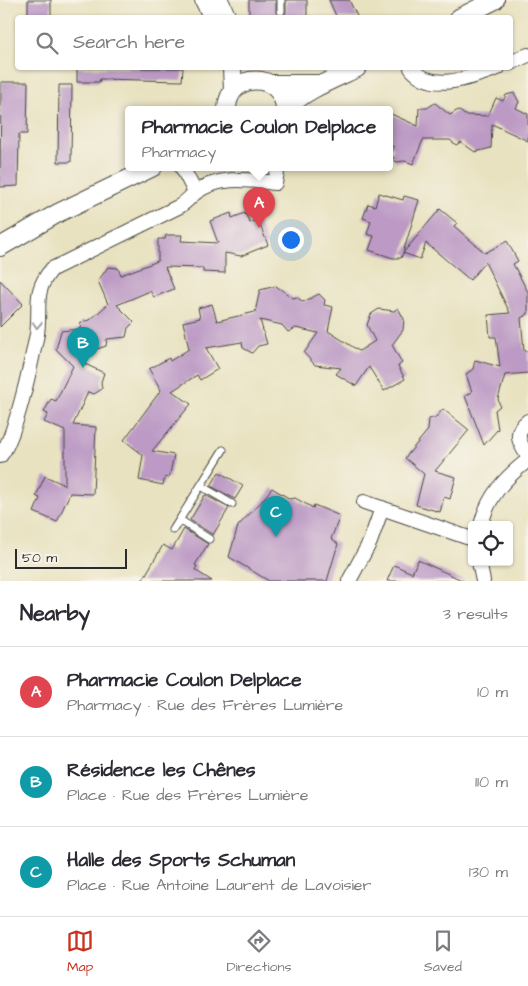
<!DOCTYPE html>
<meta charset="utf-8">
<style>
body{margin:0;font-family:"Architects Daughter",sans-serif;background:#f7f7f7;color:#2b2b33}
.controls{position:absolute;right:15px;bottom:15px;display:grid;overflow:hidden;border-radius:5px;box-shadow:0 1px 4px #0004}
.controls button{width:45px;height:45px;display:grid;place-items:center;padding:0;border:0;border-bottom:1px solid #e1e1e2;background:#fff;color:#2b2b33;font:25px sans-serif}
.scale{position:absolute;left:15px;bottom:12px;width:112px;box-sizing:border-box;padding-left:5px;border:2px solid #2b2b2b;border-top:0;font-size:14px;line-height:18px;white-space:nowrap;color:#2b2b2b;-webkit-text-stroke:4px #f7f3e8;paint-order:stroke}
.you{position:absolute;left:290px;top:239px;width:18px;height:18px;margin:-12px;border:4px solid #fff;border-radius:50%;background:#1a73e8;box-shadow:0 0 0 8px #1a73e833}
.badge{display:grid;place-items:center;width:32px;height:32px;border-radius:50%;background:#c8321e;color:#fff;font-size:16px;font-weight:700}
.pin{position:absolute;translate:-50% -41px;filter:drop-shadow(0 1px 2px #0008)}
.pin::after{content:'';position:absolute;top:26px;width:18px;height:15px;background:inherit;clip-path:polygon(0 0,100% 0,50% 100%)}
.popup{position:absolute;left:125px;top:106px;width:268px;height:65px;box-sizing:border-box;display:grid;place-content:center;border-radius:5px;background:#fff;filter:drop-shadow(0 1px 4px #0005);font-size:16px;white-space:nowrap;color:#7c7c81}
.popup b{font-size:19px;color:#2b2b33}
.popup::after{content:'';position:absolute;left:50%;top:100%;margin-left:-10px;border:10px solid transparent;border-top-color:#fff}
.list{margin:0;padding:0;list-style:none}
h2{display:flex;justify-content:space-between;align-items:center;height:65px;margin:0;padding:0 20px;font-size:21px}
h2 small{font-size:16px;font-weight:400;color:#7c7c81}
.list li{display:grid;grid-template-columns:32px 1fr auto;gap:15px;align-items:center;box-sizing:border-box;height:90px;padding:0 20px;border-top:1px solid #e1e1e2}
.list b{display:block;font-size:19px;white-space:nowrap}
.list p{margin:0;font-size:16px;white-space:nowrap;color:#7c7c81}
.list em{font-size:16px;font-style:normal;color:#7c7c81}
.icon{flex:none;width:28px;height:28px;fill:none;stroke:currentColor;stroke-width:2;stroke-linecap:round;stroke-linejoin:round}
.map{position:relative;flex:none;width:528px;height:581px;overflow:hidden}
.search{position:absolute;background:#fff;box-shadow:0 1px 4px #0004;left:15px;right:15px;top:15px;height:55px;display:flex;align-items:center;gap:12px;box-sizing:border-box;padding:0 18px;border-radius:5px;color:#7c7c81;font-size:19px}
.sheet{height:335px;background:#fff}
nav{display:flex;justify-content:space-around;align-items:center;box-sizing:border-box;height:70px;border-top:1px solid #e1e1e2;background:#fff;font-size:14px;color:#7c7c81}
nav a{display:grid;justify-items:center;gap:2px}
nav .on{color:#c8321e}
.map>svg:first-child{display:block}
</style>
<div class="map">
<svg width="528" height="581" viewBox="0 0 528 581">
<rect width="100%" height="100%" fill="#f7f3e8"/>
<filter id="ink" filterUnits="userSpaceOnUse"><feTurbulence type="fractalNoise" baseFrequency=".02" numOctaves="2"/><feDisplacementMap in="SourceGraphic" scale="10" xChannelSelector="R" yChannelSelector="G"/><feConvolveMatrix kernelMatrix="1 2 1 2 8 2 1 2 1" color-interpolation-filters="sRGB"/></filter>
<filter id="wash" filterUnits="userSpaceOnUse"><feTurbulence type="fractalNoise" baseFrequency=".0096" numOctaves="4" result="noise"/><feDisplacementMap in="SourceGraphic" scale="20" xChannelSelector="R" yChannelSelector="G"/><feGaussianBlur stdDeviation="1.12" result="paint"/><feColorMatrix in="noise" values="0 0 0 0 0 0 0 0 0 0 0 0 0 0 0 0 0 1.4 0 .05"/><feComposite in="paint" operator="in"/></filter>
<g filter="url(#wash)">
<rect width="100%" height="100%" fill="#e8e2c0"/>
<g id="blocks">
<g fill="#bc9ac5">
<rect x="28" y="0" width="23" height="18"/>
<polygon points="249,0 276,0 276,13 281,16 286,13 286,0 307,0 307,18 249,18"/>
<polygon points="329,0 349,0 358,18 337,18"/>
<polygon points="77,68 183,68 182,81 100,79 99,82 77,82"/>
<polygon points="1,82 28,82 27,134 19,134 18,186 0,187"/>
<polygon points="59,85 72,85 71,162 58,162"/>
<polygon points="514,93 519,102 516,108 528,114 528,141 492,124 491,148 475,152 461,142 456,145 450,140 423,140 413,164 405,161 396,162 391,154 394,147 389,145 389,113 418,126 419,108 427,108 435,103 450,115 458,110 465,115 488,116 496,98 503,101 506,95"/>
<polygon points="379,193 403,200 404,196 419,200 403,253 440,209 457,223 454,226 485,253 507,241 518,261 513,264 528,292 528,314 521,318 524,351 528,351 528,373 505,375 498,399 500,406 495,410 498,429 484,445 465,396 472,392 466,374 473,369 475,360 500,367 496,337 490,337 488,315 510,313 485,262 470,280 426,243 420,259 403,253 401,258 393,258 369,250 374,236 367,234 371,221 363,218 368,204 375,206"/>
<polygon points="231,213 232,218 245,213 250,223 258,220 268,245 241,256 225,253 225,273 203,272 203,268 165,267 174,289 154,297 150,291 117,305 134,322 128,328 126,337 107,339 106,346 97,349 83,363 104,373 101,382 102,389 94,394 88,392 73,425 96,427 93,494 70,493 57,522 34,512 40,498 36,496 45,476 65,485 65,431 44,422 48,414 44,412 51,399 56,401 73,366 56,349 61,331 80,329 81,322 90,320 108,304 98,281 108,267 118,268 121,275 158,261 158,239 165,239 166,235 182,235 181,241 218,243 210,221"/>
<polygon points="0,280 23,304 0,327"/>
<polygon points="276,286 293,298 297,297 303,302 319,294 325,300 324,305 333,307 328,331 359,351 375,341 367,325 371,314 379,309 394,311 398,308 404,319 403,330 392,345 402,363 398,366 405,379 384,391 369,367 356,386 336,374 341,368 315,365 304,353 318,333 296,328 288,332 282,325 260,320 267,344 258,346 252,353 243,348 242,342 206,348 218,369 200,380 197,375 172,391 191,404 152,451 174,455 169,478 165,477 163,485 139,480 143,455 124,440 161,390 149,369 169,358 170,361 189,349 183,322 200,318 198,308 212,304 217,321 255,312 260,290"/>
<polygon points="443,409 469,430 435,471 456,477 450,499 444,497 440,512 416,505 424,474 405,458 428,430 429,419 436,417"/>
<polygon points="219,472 243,486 235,499 211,486"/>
<polygon points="272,488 290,499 295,498 313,508 314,505 340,516 331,539 338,544 327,581 269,581 229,557 238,526 261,502"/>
<polygon points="205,495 229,508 213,535 190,520"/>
<polygon points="184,529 208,544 195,565 197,566 195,570 212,581 142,581 163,545 172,550"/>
<polygon points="418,560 464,581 387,581 394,565 412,573"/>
</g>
</g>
</g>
<g filter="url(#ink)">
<use href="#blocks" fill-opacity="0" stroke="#474641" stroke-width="1"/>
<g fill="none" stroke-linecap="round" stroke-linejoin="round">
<defs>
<g id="service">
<polyline points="281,11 281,0"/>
<polyline points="201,486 232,504"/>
<polyline points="180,520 209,539"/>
<polyline points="173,530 223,450"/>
</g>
<g id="minor">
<polyline points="510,63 528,55"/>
<path d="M411 68C432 94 472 77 498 68"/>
<polyline points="182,167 195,192"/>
<path d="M528 421C513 432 519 443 528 456"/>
<path d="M0 456C15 440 32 359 37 334 41 307 32 292 52 269L180 206C186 202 190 197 195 193 219 175 248 180 275 183L278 167"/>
<polyline points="364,502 472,539"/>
<path d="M481 525C488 496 505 478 528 460"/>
<polyline points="479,562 483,581"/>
<polyline points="349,581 370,542 382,508"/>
</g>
<g id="tertiary">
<polyline points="204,0 213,18"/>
<polyline points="219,0 227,18"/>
<polyline points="459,18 495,0"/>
<polyline points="232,68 233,90"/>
<polyline points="271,84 321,84"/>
<path d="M227 109C228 71 283 71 285 109"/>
<path d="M287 109C302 91 336 78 357 68"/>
<polyline points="0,247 58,213 153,167"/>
</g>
</defs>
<use href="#service" stroke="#474641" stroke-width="9"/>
<use href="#minor" stroke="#474641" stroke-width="16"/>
<use href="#tertiary" stroke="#474641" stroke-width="20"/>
<use href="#service" stroke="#fff" stroke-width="7"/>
<use href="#minor" stroke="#fff" stroke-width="14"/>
<use href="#tertiary" stroke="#fff" stroke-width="18"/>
</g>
<defs><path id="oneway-chevron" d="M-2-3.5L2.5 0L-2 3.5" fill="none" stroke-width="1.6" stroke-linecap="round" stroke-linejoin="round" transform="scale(1.25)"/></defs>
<use stroke="#a0a0a0" href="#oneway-chevron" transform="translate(37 325) rotate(93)"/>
</g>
</svg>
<div class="controls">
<button><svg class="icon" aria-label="locate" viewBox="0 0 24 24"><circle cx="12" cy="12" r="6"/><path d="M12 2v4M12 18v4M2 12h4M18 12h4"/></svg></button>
</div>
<div class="scale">50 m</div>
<div class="you"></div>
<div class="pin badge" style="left:259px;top:228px;background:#e0444e">A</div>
<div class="popup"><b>Pharmacie Coulon Delplace</b>Pharmacy</div>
<div class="pin badge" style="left:83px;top:368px;background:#0f9aa8">B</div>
<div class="pin badge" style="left:276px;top:537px;background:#0f9aa8">C</div>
<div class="search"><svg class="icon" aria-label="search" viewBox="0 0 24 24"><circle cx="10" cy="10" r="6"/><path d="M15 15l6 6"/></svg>Search here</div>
</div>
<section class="sheet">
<h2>Nearby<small>3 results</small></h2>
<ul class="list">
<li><span class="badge" style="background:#e0444e">A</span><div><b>Pharmacie Coulon Delplace</b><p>Pharmacy · Rue des Frères Lumière</p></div><em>10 m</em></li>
<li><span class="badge" style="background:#0f9aa8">B</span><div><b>Résidence les Chênes</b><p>Place · Rue des Frères Lumière</p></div><em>110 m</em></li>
<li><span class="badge" style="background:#0f9aa8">C</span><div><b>Halle des Sports Schuman</b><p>Place · Rue Antoine Laurent de Lavoisier</p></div><em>130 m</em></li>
</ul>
</section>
<nav>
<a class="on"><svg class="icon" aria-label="map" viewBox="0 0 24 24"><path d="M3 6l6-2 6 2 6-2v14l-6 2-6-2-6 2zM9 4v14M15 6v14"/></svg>Map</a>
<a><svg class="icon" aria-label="directions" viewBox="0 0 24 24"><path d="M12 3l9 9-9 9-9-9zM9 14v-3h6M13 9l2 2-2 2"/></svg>Directions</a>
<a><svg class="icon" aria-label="saved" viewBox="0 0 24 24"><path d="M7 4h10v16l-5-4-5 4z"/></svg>Saved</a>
</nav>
